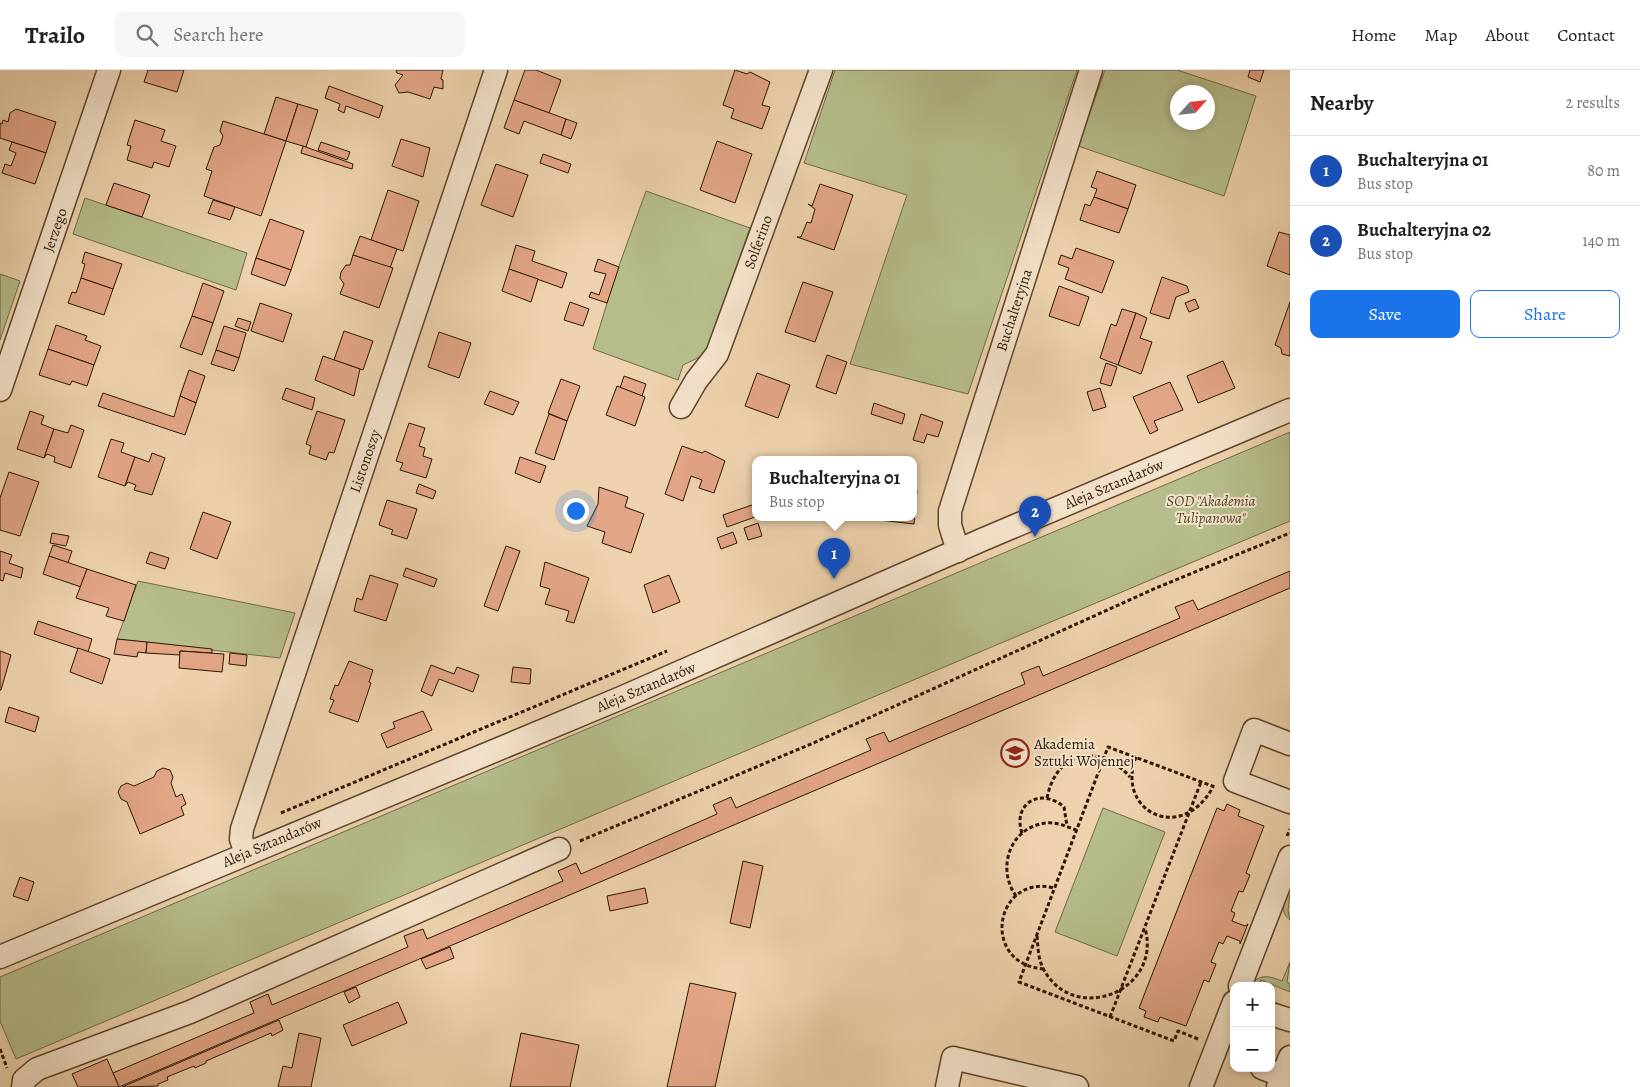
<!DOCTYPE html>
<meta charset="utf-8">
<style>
body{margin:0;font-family:Alegreya,serif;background:#f6f6f6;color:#202124}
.controls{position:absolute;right:15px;bottom:15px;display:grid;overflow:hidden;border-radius:10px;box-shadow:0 2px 8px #0003}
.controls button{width:45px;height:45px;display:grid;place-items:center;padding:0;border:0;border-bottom:1px solid #e0e0e0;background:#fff;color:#202124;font:25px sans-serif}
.compass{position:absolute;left:1170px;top:15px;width:45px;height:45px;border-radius:50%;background:#fff;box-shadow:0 2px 8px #0003;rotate:63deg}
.you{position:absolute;left:575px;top:440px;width:18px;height:18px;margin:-12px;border:4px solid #fff;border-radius:50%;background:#1a73e8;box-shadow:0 0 0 8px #1a73e833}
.badge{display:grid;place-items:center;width:32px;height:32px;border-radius:50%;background:#1a73e8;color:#fff;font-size:16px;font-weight:700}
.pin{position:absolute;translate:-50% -41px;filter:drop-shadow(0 1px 2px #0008)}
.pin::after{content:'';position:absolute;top:26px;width:18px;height:15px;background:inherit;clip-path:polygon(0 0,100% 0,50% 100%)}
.popup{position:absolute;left:752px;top:386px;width:165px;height:65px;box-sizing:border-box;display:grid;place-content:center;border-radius:10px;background:#fff;filter:drop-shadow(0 1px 4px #0005);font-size:16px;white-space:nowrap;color:#757577}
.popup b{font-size:19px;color:#202124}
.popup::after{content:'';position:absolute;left:50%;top:100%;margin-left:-10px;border:10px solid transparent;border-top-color:#fff}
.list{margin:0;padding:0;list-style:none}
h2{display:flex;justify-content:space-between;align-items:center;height:65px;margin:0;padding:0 20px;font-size:21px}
h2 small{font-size:16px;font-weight:400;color:#757577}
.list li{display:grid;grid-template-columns:32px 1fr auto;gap:15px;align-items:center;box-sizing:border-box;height:70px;padding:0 20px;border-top:1px solid #e0e0e0}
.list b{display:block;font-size:19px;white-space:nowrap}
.list p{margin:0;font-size:16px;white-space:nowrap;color:#757577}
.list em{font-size:16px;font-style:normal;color:#757577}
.actions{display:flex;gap:10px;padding:15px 20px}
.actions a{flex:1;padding:11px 0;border:1px solid #1a73e8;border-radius:10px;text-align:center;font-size:18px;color:#1a73e8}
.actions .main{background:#1a73e8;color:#fff}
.icon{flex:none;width:28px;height:28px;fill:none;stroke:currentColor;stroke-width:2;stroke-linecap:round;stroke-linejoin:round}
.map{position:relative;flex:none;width:1290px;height:1017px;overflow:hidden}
header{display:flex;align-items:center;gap:30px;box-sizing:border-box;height:70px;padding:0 25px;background:#fff;border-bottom:1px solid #e0e0e0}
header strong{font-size:24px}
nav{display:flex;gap:28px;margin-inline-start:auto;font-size:18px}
.search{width:350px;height:45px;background:#f6f6f6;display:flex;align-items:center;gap:12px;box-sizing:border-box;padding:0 18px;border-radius:10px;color:#757577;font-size:19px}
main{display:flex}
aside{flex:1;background:#fff}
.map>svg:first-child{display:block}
</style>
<header>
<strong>Trailo</strong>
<div class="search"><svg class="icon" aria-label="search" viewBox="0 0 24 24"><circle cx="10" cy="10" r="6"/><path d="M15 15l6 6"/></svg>Search here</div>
<nav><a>Home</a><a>Map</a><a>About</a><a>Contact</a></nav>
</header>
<main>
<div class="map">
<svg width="1290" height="1017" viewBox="0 0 1290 1017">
<rect width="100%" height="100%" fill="#edd2ad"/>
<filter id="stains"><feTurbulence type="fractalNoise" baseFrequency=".004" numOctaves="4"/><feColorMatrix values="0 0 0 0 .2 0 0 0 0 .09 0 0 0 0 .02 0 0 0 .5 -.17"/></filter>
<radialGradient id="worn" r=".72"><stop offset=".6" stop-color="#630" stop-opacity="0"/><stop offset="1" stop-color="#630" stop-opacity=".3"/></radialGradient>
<g fill="#b5bd8b" stroke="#706946" fill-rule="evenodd">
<polygon points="835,0 1077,0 968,324 850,294 907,125 804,93"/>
<path d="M1105 0H1177L1256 26 1224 126 1078 76ZM1178 22H1208V52H1178Z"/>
<polygon points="646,121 750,158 706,284 683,295 678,310 593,279 615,207"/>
<polygon points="85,128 247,183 236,220 73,164"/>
<polygon points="0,204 20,211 0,270"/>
<polygon points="1290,362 1290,451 16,989 0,951 0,907"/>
<polygon points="138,511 295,543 280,588 117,569"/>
<polygon points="1103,738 1165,762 1117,886 1055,862"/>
<path d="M1287 824H1290L1288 840 1290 850C1281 843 1282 833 1287 824Z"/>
<path d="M1290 892 1287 912 1290 914V922L1261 910 1259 916H1250C1260 903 1269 906 1282 911Z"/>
</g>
<g fill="#e2a586" stroke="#2b1500">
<polygon points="148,0 184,0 177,22 144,12"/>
<polygon points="396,0 443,0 441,9 443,10 443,19 434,17 430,29 408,22 399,23 395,15 403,5 397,3"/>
<polygon points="525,0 536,0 561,10 549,43 514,30"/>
<polygon points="735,0 747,4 750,2 770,12 762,35 770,37 762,59 731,48 734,39 723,35"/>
<polygon points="1250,0 1264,0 1260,12 1248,7"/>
<polygon points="329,16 383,36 379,48 346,36 344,43 338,40 340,34 325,28"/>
<polygon points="276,27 298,34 286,71 264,64"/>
<polygon points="514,30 566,49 561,65 524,51 519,64 504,58"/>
<polygon points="298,34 318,40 306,77 286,71"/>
<polygon points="16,39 56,52 46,83 0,68 0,53 2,54 3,50 8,52 10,43"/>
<polygon points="566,49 577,53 571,69 561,65"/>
<polygon points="135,50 165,60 161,71 176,76 169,97 154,92 152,98 127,90 131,76 127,75"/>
<polygon points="223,51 286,71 261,146 204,126 212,101 206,99 214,77 220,75 223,66 220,61"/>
<polygon points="401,69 430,78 423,107 392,96"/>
<polygon points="717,71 752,84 735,133 700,120"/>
<polygon points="12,72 46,83 35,114 2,103 5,94 11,96 16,83 9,80"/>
<polygon points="321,72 350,82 347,90 318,80"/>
<polygon points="303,76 353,94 352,99 301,83"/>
<polygon points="543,84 571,94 568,103 540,93"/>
<polygon points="496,94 528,105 513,147 481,135"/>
<polygon points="1097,101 1136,115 1128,139 1094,127 1097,119 1091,117"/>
<polygon points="114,113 150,125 142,147 106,135"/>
<polygon points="820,114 853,125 834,180 797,167 801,167 807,152 811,153 815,139 808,134 812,136"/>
<polygon points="388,120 419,131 403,181 371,170"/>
<polygon points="1094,127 1128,139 1119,163 1080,150 1085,134 1090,136"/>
<polygon points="213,130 235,137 230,150 208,143"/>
<polygon points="270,149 304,161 291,200 256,188"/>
<polygon points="1279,162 1290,165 1290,205 1267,196"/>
<polygon points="360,166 397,179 390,198 353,185"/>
<polygon points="516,175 535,181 532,191 567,203 562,218 509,199"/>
<polygon points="1076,178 1114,191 1102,223 1065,209 1069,198 1058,194 1061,185 1072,189"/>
<polygon points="85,182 122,194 113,219 81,208 85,194 82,193"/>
<polygon points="353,185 393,198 379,238 340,224 344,214 340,208 341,202 346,195 350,195"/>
<polygon points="256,188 291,200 285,216 251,204"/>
<polygon points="598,189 619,197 607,233 589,227 591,222 599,225 606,204 594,201"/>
<polygon points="509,199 538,209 531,232 502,221"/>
<polygon points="1162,207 1187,216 1189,222 1176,227 1169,249 1150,243"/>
<polygon points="81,208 113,219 104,245 68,233 72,222 76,223"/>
<polygon points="803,212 833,222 815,272 785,262"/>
<polygon points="203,213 224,221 213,253 192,246"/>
<polygon points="1059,216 1089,227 1079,256 1049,246"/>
<polygon points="1195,229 1199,238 1189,242 1185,233"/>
<polygon points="570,232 589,239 583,256 564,250"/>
<polygon points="1290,232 1290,286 1282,284 1281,278 1275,275"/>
<polygon points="260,233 292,244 283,272 251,261"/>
<polygon points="1122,239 1136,243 1118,295 1100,288 1111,254 1116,256"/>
<polygon points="1136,243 1147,248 1140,268 1152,272 1141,304 1118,295"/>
<polygon points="192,246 213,253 202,285 180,277"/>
<polygon points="238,248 251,252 248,261 235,256"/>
<polygon points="56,255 87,266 85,270 101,276 94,295 48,279"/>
<polygon points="224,256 246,263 239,288 216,280"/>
<polygon points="344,261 373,271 363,300 334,290"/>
<polygon points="439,262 471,273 459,308 428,297"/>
<polygon points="48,279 94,295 87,316 72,311 70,315 39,305"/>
<polygon points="216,280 239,288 234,301 211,294"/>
<polygon points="827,285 847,292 836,324 816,317"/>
<polygon points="323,286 360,299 354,326 315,310"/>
<polygon points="1223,291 1235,318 1198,333 1187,306"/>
<polygon points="1106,293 1117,297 1111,316 1100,313"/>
<polygon points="189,300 205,306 196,333 180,326"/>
<polygon points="757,303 790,315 778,348 745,336"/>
<polygon points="624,306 646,314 642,326 620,318"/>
<polygon points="561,309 580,316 567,351 548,343"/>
<polygon points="1170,312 1183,340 1154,351 1158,360 1150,364 1133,327"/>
<polygon points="617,316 645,327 635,356 606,345"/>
<polygon points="286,318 315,328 312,340 282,329"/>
<polygon points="1100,318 1106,337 1093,341 1087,322"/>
<polygon points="490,321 519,332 513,345 484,334"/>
<polygon points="103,323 174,347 180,326 196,333 185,365 98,336"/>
<polygon points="874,333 905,344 902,354 871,344"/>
<polygon points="30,341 44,346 41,354 54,359 44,388 17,379"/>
<polygon points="317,341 345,350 334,383 329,382 326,390 309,384 311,376 306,374"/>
<polygon points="549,344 567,351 554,390 535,383"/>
<polygon points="921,344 943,352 938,367 927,364 924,373 913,370"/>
<polygon points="409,353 425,358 419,376 425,378 423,386 432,389 426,408 400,400 403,393 396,391"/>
<polygon points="71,355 84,360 71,398 54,392 55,387 47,384 44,388 54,359 68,363"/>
<polygon points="111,369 124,373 121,382 135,387 125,416 98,407"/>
<polygon points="682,376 702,383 705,381 725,391 714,423 699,418 702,410 691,406 683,431 665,424"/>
<polygon points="152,383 165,388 152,425 134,420 136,415 128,412 125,416 135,387 149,392"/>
<polygon points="520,387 546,396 540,413 515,403"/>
<polygon points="9,402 39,412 20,466 0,460 0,428"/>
<polygon points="419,414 436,421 433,429 416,423"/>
<polygon points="599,417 628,427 625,437 644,444 631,483 602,473 605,462 587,456 598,434"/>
<polygon points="913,419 917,420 914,454 871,449 913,448"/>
<polygon points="387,430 417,439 407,469 391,464 393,460 379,455"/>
<polygon points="755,434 755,447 727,457 723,445"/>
<polygon points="203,442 231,452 217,489 190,479"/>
<polygon points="758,453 762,466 748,470 744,458"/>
<polygon points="733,462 737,473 721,479 717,468"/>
<polygon points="52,463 69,466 66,476 50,473"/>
<polygon points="53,475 72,481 68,493 49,486"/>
<polygon points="506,476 520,481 498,541 484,536"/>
<polygon points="0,481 12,485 9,493 23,498 21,508 5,503 3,511 0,510"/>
<polygon points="150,482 169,488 165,499 146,493"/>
<polygon points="49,486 87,499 81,517 43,504"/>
<polygon points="545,492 589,508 574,553 566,551 569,541 545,534 550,519 540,516"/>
<polygon points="406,498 437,509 434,517 403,506"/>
<polygon points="87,499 136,515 124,551 106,546 109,538 76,528"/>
<polygon points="1290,501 1290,518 119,1017 113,1003 254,943 250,932 268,924 272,935 408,877 404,866 423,859 427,869 563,811 558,801 576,793 581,804 717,744 713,735 731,727 736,738 871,680 866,669 884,662 889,672 1025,614 1021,603 1039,596 1043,606 1180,548 1175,537 1193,530 1198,540"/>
<polygon points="370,505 398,514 386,551 354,541 357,528 362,530"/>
<polygon points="669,505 680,532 653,543 644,515"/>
<polygon points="38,551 92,569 88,582 34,564"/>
<polygon points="117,569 147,572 146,583 138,582 137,587 114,584"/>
<polygon points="147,572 212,579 212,583 180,581 180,585 146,583"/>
<polygon points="78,578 110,589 102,614 70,602"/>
<polygon points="0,581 11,585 1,620 0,620"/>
<polygon points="180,581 224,584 222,602 179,598"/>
<polygon points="230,583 247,585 246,596 229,594"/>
<polygon points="349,591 373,600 369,612 371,613 358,652 329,642 334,630 330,629 335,615 338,616"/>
<polygon points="431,595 454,604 457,597 479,605 473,622 439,609 432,626 421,621"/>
<polygon points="513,597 531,599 530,614 511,612"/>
<polygon points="9,637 39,647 35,662 5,652"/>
<polygon points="423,641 432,660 387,678 381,664 395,658 393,652"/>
<polygon points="163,698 170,700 173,707 171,713 176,727 182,724 186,734 181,737 184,745 140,764 127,732 121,729 118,722 121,716 127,713 134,716 154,707 157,701"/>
<polygon points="1227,734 1240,740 1238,746 1264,756 1246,803 1250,805 1243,822 1239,821 1231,841 1235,843 1232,851 1245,856 1248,854 1240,874 1240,871 1227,866 1223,874 1219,872 1211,892 1216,894 1209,912 1204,910 1186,956 1160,947 1158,952 1144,947 1146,941 1139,938 1217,738 1224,741"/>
<polygon points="743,791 763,796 750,858 730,853"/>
<polygon points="20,807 34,812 28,831 13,826"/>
<polygon points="645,818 648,833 610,841 607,826"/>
<polygon points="450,877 454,888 426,899 421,889"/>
<polygon points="690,913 736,923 715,1017 667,1017"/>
<polygon points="356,917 360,927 349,933 344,922"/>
<polygon points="398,932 407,953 352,976 343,955"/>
<polygon points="279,950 283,960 272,966 271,963 206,991 206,993 195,998 194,996 167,1007 168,1010 158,1014 158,1016 122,1017"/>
<polygon points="299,963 321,968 311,1017 278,1017 283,996 292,998"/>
<polygon points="521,963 579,975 570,1017 510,1017"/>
<polygon points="107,989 119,1017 78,1017 72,1004"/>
</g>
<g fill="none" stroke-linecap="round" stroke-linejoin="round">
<defs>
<g id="minor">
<polyline points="0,320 109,0"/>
<polyline points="681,337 696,311 717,284 821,0"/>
<polyline points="958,481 950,455 950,441 1091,0"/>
<polyline points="1290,674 1254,660 1235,711 1290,732"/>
<polyline points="246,783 241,769 242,759 496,0"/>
<polyline points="0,887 621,628 984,469 1290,340"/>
<polyline points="1240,916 1290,787"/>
<polyline points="1271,944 1290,950"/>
<polyline points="1262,998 1283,1006"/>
<polyline points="23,1017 24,1010 37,999 190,942 559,779"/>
<polyline points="947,1017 953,988 1077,1017"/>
<polyline points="1201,1017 1234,932"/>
<polyline points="1278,1017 1290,987"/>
</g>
</defs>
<use href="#minor" stroke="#5c442b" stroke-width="25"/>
<g stroke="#2b1500" stroke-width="3" stroke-dasharray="4 2.5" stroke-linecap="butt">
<path d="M1136 687C1115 741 1181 775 1213 717"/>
<path d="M1047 728C1056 681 1099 672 1130 707"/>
<polyline points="281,743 667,581"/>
<path d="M1022 763C1012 733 1041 717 1064 737L1067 756"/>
<polyline points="1287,766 1290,759"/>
<polyline points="580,771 811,674 1156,518 1290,463"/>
<path d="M1016 826C996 798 1010 757 1046 753 1056 752 1066 756 1076 760"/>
<path d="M1037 866C1038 876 1038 887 1042 896 1070 957 1163 923 1145 858"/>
<path d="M1044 899C979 894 995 803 1054 818"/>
<polyline points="1110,947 1201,712"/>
<polyline points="1198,969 1178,961 1174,971 1019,912 1108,677 1215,717"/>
<polyline points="0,979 7,998"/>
</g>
<use href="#minor" stroke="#f3e2ca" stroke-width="22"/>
</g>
<defs>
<symbol id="university-ring" viewBox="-11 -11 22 22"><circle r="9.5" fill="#f3e2ca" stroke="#8f2418" stroke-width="1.5"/><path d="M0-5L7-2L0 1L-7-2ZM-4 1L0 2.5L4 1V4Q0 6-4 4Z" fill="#8f2418"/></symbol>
</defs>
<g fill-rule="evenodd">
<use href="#university-ring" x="999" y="667" width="32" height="32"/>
</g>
<g text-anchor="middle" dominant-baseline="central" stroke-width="4" stroke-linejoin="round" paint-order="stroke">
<g font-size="15" fill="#2b1500" stroke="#f3e2ca">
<text transform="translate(55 160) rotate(-71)">Jerzego</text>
<text transform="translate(758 172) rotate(-70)">Solferino</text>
<text transform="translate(1014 240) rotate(-72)">Buchalteryjna</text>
<text transform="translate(365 391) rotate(-71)">Listonoszy</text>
<text transform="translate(1114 414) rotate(-23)">Aleja Sztandarów</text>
<text transform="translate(646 617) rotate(-23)">Aleja Sztandarów</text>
<text transform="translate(272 772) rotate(-23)">Aleja Sztandarów</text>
</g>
<g font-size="15" font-style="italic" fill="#54472a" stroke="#f3e2ca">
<text x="1211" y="431">SOD "Akademia<tspan x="1211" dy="17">Tulipanowa"</tspan></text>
</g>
<g font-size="15" fill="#2b1500" stroke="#f3e2ca" text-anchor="start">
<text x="1034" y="674">Akademia<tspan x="1034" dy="17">Sztuki Wojennej</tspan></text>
</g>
</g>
<rect width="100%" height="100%" filter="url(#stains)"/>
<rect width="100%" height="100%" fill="url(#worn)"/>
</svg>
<div class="controls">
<button>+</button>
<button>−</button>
</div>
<svg class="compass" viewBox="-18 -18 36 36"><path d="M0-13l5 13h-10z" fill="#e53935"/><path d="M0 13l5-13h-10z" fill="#757577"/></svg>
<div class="you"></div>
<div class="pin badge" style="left:834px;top:509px;background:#1a4fb4">1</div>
<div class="popup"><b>Buchalteryjna 01</b>Bus stop</div>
<div class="pin badge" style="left:1035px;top:467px;background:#1a4fb4">2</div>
</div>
<aside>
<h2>Nearby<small>2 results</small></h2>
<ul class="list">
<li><span class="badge" style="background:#1a4fb4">1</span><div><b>Buchalteryjna 01</b><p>Bus stop</p></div><em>80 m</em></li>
<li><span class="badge" style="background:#1a4fb4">2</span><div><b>Buchalteryjna 02</b><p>Bus stop</p></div><em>140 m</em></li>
</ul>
<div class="actions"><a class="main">Save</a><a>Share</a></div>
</aside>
</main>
